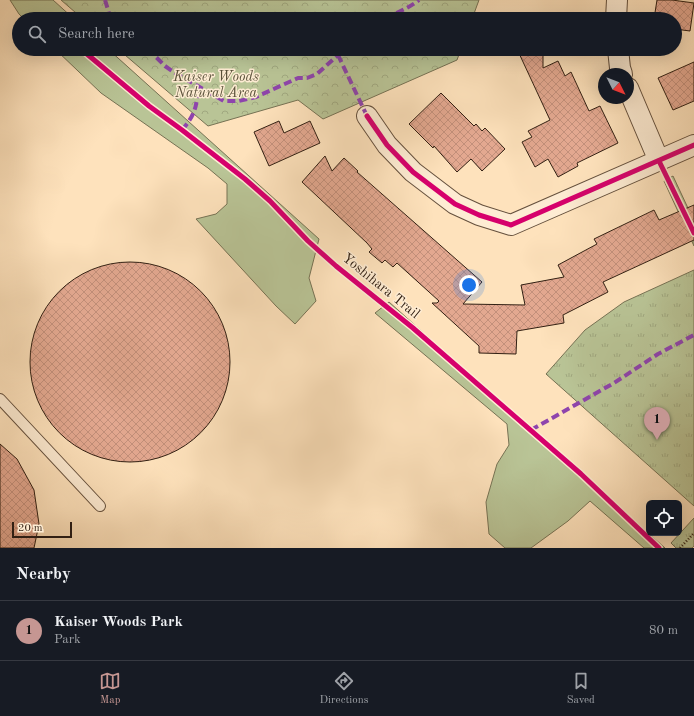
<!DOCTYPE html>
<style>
body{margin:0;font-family:"Old Standard TT",serif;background:#20242c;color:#f1f3f6}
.controls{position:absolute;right:12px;bottom:12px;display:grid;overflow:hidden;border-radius:6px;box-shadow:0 4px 16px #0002}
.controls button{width:36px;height:36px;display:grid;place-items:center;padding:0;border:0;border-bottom:1px solid #363941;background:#171b24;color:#f1f3f6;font:20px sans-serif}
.compass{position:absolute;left:598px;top:68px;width:36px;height:36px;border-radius:50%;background:#171b24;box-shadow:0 4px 16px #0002;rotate:132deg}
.scale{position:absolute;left:12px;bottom:10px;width:60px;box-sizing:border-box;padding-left:4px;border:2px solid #322013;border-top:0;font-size:11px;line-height:14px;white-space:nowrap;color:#322013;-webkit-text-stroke:3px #feecd3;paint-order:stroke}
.you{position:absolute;left:469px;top:285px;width:14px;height:14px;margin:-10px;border:3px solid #fff;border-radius:50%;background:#1a73e8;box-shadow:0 0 0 6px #1a73e833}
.badge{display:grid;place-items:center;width:26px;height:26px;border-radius:50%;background:#c59692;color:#111;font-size:13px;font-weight:700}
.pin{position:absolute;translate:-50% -33px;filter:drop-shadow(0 1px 2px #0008)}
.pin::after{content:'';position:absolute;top:21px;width:14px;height:12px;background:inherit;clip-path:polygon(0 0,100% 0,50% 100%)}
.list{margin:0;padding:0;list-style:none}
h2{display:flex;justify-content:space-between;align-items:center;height:52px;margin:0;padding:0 16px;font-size:17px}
h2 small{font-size:13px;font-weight:400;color:#9ea1a6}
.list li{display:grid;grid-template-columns:26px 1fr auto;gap:12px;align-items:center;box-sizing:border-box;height:60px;padding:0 16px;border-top:1px solid #363941}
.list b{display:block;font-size:15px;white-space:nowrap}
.list p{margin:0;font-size:13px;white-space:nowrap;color:#9ea1a6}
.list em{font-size:13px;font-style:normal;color:#9ea1a6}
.icon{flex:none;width:22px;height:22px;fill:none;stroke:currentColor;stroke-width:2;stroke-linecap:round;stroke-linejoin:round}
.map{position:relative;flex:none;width:694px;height:548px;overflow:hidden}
.search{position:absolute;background:#171b24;box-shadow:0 4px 16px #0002;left:12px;right:12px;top:12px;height:44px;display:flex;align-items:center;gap:10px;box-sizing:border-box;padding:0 14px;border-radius:22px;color:#9ea1a6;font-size:15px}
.sheet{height:112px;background:#171b24}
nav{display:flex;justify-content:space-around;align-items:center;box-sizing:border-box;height:56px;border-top:1px solid #363941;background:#171b24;font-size:11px;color:#9ea1a6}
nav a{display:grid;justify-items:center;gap:2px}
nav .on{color:#c59692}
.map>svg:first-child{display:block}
</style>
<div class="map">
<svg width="694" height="548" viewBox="0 0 694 548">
<defs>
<pattern id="forest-crowns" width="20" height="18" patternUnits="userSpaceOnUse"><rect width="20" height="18" fill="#b9c496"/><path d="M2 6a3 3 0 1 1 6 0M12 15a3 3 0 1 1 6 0" fill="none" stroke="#a0a880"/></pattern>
<pattern id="park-tufts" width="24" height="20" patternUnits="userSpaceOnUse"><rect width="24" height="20" fill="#b9c496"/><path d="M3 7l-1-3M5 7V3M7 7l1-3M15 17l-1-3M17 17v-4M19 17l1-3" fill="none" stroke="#a0a880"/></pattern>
<pattern id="building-cross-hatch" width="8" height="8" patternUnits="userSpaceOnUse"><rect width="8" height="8" fill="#e3a890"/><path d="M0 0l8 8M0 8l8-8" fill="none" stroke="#c3907b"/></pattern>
</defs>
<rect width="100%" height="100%" fill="#fee2bc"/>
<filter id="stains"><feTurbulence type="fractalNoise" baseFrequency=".005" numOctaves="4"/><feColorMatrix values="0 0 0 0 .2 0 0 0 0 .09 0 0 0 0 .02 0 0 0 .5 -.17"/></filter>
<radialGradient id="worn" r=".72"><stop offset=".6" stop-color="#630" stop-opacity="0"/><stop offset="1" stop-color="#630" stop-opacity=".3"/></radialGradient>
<g fill="#b9c496" stroke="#767254">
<polygon points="10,0 53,0 74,19 24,19 19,14"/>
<polygon points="55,49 108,49 319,239 309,278 316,301 295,324 276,306 196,219 216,214 227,204 227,184 208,168 101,93"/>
<polygon points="389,302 665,548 644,548 590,501 568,521 531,548 505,548 489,534 486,502 497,464 509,445 507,424 375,313"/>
</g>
<g fill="url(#forest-crowns)" stroke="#767254">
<polygon points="61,0 479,0 472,19 83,19"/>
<polygon points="118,49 461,49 457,60 323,119 298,100 208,126"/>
</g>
<g fill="url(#park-tufts)" stroke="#767254">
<polygon points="673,176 694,221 694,246 664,181"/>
<polygon points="694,270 694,506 546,374 585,330 624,302"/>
<polygon points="694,518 694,546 692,548 676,548 671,543"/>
</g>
<g fill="url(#building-cross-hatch)" stroke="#322013">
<polygon points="657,0 672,0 694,3 690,31 675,29 675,19 654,19"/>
<rect x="528" y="15" width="16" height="4"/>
<polygon points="517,49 543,49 543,68 558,61 565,76 571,72 589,111 600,106 618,143 577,163 578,166 558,177 548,159 535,167 522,142 532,137 528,131 550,120"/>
<polygon points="694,62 694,101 673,110 658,78"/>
<polygon points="441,93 474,126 476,124 482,131 485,128 505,149 482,171 471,159 457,172 434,146 433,148 409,124"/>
<polygon points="279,121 284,133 310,121 320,143 269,166 254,132"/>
<polygon points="325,156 332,171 344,158 358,171 357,172 482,282 463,304 525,305 521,285 564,277 558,265 597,244 594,239 654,210 659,220 694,205 694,240 603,282 608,292 563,315 564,323 517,331 516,354 479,353 479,346 432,303 437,303 439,301 397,263 393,267 385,260 382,263 369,252 372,249 367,243 302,182"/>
<circle cx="130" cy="362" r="100"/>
<polygon points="0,444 17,459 34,490 39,524 34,548 0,548"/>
</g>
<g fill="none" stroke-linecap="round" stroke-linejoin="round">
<defs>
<polyline id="service" points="0,399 100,506"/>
<g id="minor">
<polyline points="616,19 617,0"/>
<polyline points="618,49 620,68 622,74"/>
<polyline points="628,88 659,161"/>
<polyline points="367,116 387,145 413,172 455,204 479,215 511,225 694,145"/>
</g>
</defs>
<use href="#service" stroke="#65503d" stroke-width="12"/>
<use href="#minor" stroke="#65503d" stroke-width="22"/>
<polyline stroke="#322013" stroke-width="2.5" stroke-dasharray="1 2" stroke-linecap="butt" points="680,548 694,533"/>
<use href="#service" stroke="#feecd3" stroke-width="10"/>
<use href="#minor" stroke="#feecd3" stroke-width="20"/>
<g stroke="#8e44ad" stroke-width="4" stroke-dasharray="8 4" stroke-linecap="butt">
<polyline points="105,0 109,13 113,19"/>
<path d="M386 19C397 12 409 8 419 0"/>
<polyline points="148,49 165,66 175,73 224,101 239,101 256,97 298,78 307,78 317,74 338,55 351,49"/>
<polyline points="338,55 367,116"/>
<path d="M182 130C195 115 198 105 197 85"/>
<polyline points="531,430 614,383 658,354 694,335"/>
</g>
<defs>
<g id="cycleway">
<polyline points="81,49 149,106 182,130 245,179 270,201 308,241 336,266 413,328 581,474 659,548"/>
<polyline points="367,116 387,145 413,172 455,204 479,215 511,225 694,145"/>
<polyline points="659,161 694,233"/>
</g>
</defs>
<use href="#cycleway" stroke="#feecd3" stroke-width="8"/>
<use href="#cycleway" stroke="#d6006c" stroke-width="5"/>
</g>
<g text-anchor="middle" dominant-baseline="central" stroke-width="3" stroke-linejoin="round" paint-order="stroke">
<g font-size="14" font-style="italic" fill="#5a513a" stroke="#feecd3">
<text x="216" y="77">Kaiser Woods<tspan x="216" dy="16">Natural Area</tspan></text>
</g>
<g font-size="14" fill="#322013" stroke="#feecd3">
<text transform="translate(381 286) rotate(39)">Yoshihara Trail</text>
</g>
</g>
<rect width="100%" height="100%" filter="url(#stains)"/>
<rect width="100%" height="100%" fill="url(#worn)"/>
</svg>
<div class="controls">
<button><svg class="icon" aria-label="locate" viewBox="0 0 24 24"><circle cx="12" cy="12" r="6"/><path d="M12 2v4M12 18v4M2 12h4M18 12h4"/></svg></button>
</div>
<svg class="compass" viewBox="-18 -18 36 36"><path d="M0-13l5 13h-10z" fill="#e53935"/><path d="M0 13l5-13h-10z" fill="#9ea1a6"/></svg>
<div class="scale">20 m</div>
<div class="you"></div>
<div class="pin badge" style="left:657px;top:440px">1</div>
<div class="search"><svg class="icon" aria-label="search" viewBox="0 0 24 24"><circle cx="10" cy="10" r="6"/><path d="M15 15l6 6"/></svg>Search here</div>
</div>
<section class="sheet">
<h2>Nearby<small></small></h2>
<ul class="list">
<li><span class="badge">1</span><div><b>Kaiser Woods Park</b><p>Park</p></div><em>80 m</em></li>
</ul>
</section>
<nav>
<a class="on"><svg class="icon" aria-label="map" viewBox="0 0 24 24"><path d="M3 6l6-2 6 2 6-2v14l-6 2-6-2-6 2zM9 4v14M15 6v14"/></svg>Map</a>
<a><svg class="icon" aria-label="directions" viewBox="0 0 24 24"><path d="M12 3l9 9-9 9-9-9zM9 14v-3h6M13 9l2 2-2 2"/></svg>Directions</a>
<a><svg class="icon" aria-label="saved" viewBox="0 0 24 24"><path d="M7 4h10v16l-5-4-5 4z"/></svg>Saved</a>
</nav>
